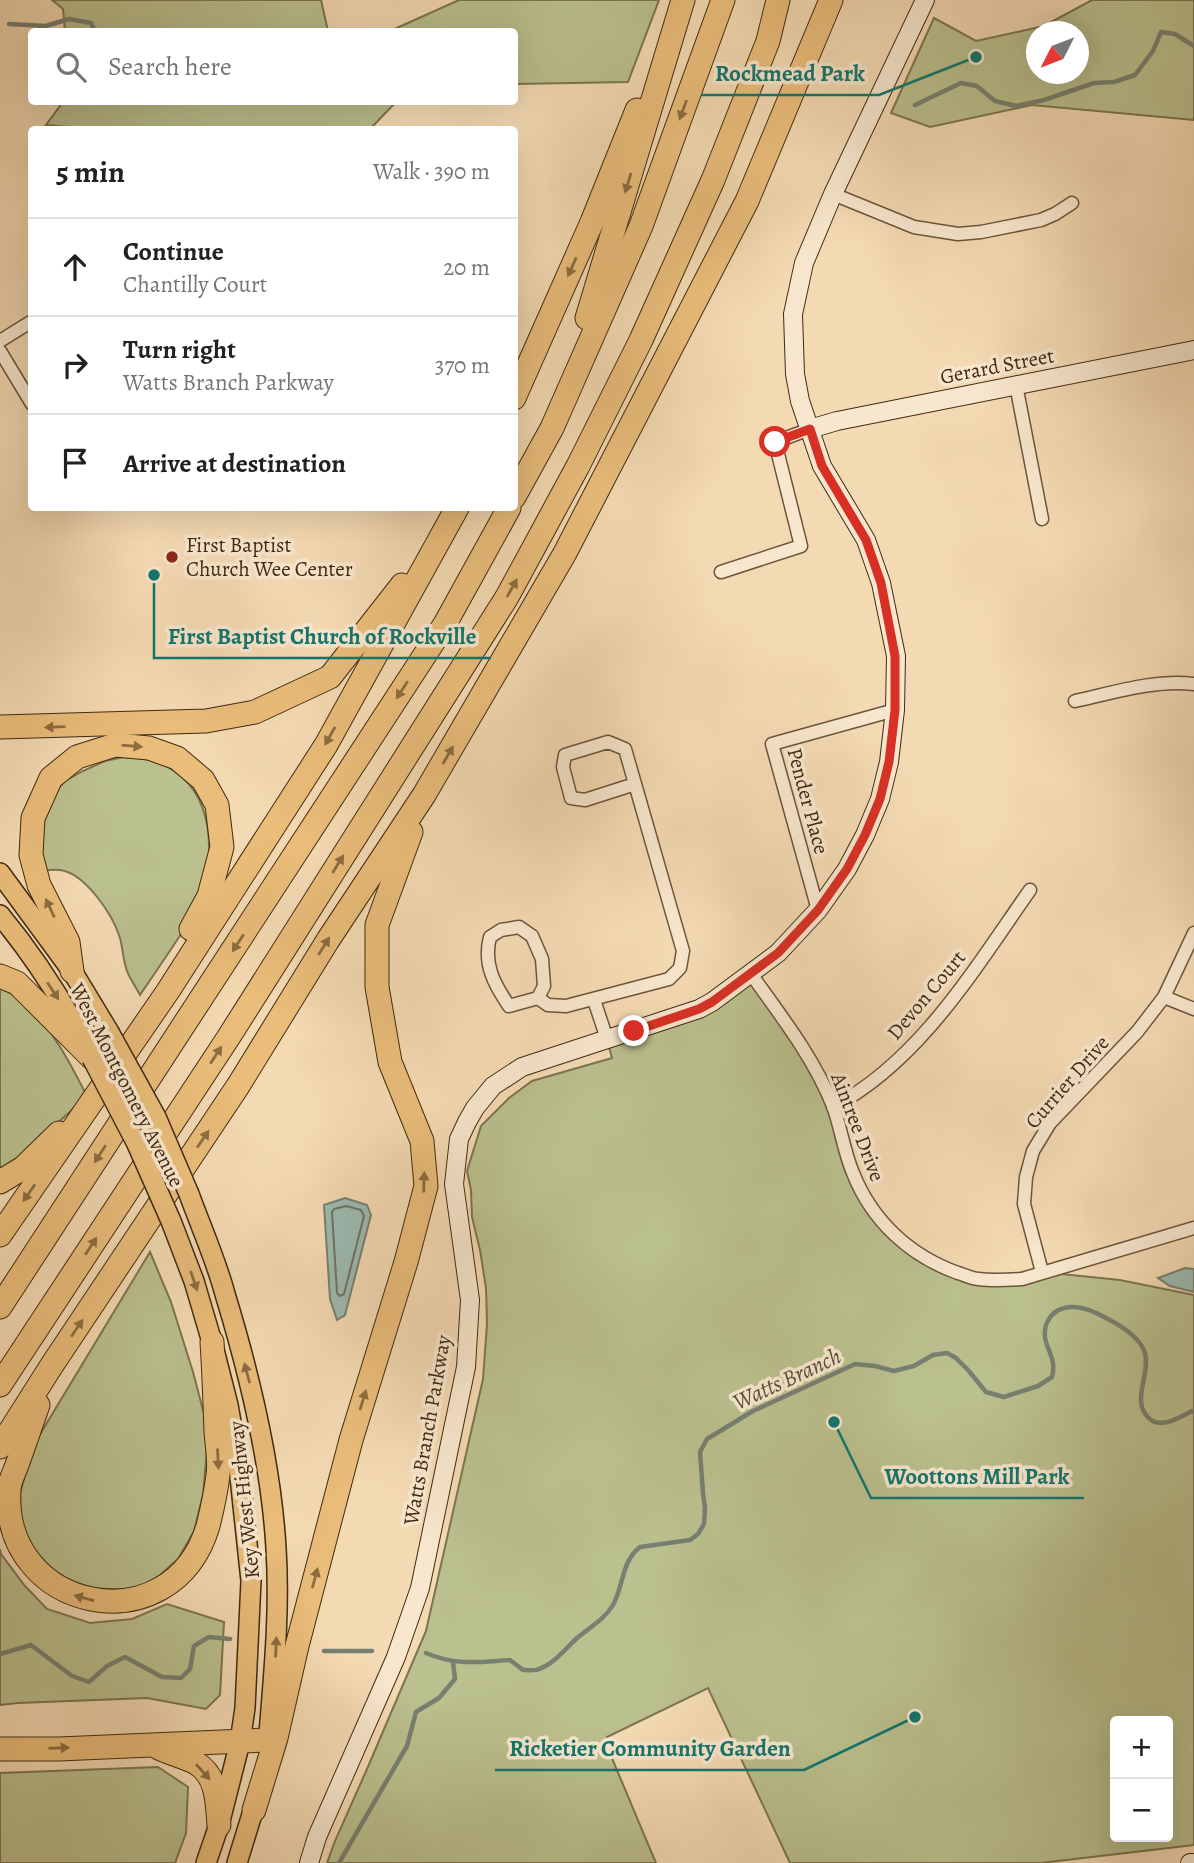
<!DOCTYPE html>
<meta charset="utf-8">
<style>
body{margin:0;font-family:Alegreya,serif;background:#f2f2f2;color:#202124}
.controls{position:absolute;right:21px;bottom:21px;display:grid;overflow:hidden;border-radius:7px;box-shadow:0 7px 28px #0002}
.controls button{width:63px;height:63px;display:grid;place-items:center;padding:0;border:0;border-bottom:2px solid #e0e0e0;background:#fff;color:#202124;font:35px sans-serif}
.compass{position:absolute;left:1026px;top:21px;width:63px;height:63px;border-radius:50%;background:#fff;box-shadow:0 7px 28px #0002;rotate:228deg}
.stop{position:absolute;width:21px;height:21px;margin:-16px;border:5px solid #d93025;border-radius:50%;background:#fff}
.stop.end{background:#d93025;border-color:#fff;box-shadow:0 2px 7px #0008}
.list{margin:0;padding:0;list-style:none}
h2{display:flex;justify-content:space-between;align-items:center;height:91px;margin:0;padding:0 28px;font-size:30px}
h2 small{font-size:23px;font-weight:400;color:#757577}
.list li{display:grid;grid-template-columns:46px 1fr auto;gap:21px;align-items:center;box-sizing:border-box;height:98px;padding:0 28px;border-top:2px solid #e0e0e0}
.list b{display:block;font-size:26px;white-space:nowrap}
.list p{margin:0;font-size:23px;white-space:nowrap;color:#757577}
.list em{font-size:23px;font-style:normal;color:#757577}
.icon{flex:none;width:38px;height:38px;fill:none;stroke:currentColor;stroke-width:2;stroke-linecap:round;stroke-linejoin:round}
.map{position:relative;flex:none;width:1194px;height:1863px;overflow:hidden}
.search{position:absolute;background:#fff;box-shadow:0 7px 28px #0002;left:28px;top:28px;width:490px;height:77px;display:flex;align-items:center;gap:18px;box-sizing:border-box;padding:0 24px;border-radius:7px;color:#757577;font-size:26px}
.panel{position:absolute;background:#fff;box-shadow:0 7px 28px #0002;left:28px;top:126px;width:490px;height:385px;border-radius:7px}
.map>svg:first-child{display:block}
</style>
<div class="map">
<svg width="1194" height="1863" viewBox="0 0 1194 1863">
<rect width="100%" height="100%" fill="#f4dab3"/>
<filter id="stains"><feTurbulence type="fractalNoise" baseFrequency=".00286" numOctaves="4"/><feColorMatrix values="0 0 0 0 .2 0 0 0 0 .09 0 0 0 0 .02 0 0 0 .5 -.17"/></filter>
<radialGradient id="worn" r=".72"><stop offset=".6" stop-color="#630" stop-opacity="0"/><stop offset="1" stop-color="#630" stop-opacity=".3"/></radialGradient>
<g fill="#bac08e" stroke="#7c7450" stroke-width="2" fill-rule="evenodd">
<polygon points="52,0 321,0 328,31 65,31 63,9"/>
<polygon points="459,0 659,0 628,82 515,84 514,32 390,31"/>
<path d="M1092 0H1194V120L1032 105 930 127 891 113 934 18 976 41 1044 26ZM1036 32H1078V74H1036Z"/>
<polygon points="63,102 396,102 370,129 101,130 46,125"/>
<path d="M124 757C138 758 153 759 166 766 216 792 216 857 198 904 195 913 189 920 185 928 170 951 155 973 140 995 136 987 130 979 127 971 123 960 123 949 120 938 113 915 85 873 60 870 55 869 49 870 43 871L39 829 54 793 65 781 83 771 105 761Z"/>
<path d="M751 974 809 1057 853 1174 897 1238 976 1279 1042 1272 1120 1280 1194 1295V1845L1041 1863H790L708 1688 607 1737 606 1744 656 1863H327L335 1841 367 1769 426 1631 483 1379 487 1324 486 1288 480 1250 472 1217 471 1190 467 1171 481 1126 509 1098 532 1081 612 1058 607 1040 699 1009ZM1115 1721H1168V1837H1115Z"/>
<path d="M0 988C8 992 17 996 23 1002 52 1027 70 1063 87 1096L25 1153 0 1169Z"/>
<polygon points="150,1252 171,1302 193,1372 204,1414 207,1449 203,1494 194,1531 178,1559 159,1576 136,1589 86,1589 61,1580 39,1560 21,1525 20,1494 33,1446"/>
<polygon points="0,1549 1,1554 25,1586 47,1609 90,1623 132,1619 167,1604 224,1622 220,1695 206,1709 147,1698 18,1703 0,1705"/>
<polygon points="158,1767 188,1787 186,1833 175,1863 0,1863 0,1773"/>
</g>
<g fill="#9cbab1" stroke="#778071" stroke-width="2">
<polygon points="345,1198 367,1205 371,1215 345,1315 337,1320 330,1299 324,1205"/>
<polygon points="1185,1268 1194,1269 1194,1292 1170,1286 1158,1278"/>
</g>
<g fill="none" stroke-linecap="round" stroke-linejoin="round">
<polygon stroke="#6e7261" stroke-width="2" points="346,1206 361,1210 364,1216 344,1294 340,1296 337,1293 332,1212 334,1209"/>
<g stroke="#778071" stroke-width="4.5">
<polyline points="9,24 46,26 69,19 91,23 95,32"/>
<polyline points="915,105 961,83 977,86 995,101 1016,106 1044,100 1094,83 1114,82 1135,75 1153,51 1161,32 1175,34 1194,46"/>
<polyline points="324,1651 372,1651"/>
<path d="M426 1653C457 1666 477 1662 510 1660L523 1670C528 1670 535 1671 539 1669 554 1664 566 1648 577 1638 589 1628 605 1619 613 1605 624 1585 621 1562 640 1547L690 1540 698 1534 704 1524 705 1508 703 1493 700 1452 707 1439 753 1411 840 1371 855 1364 875 1366 894 1371 914 1366 933 1355 947 1353 956 1358 968 1370 986 1392 1004 1397 1038 1386 1052 1377C1058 1354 1040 1346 1046 1325 1050 1314 1059 1308 1070 1307 1083 1306 1095 1312 1106 1318 1120 1325 1140 1337 1145 1353 1151 1375 1129 1403 1151 1420 1162 1428 1181 1417 1192 1411L1194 1412"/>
<polyline points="0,1654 31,1645 72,1676 89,1682 107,1666 125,1657 162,1677 181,1678 190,1669 194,1646 209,1637 230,1639"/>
<polyline points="339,1863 407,1746 416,1712 439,1698 455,1679 453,1662"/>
</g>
<defs>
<g id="street">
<polyline points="833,194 914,227 958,234 981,232 1041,220 1055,214 1072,203"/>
<polyline points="0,341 32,321"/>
<polyline points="0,351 32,404"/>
<polyline points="1016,385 1042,519"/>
<polyline points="721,572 801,546 775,442 810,429"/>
<path d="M1075 701C1112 693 1156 679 1194 684"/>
<polyline points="818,910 772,744 895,710"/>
<path d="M751 974C781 1016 814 1058 833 1106 841 1128 844 1152 853 1173 872 1221 910 1256 958 1273 965 1275 972 1279 979 1279 993 1281 1007 1280 1022 1279L1194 1228"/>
<polyline points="1164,997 1194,1009"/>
<path d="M538 998 544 986 542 959 532 936 519 927 501 930 490 937C483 964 494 984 509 1006L538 998 548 1005 566 1006 669 979 680 968 683 951 625 749 608 742 565 755 563 767 571 798 585 800 635 784"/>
<polyline points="594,1000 607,1039"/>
<path d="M833 1107C920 1061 975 968 1030 890"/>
<polyline points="1042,1272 1024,1204 1026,1177 1033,1151 1050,1123 1137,1032 1164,997 1194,933"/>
</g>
<g id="secondary">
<polyline points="810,429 837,421 1194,350"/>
<polyline points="309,1863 317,1837 396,1657 420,1588 466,1367 470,1300 454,1184 459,1139 467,1122 475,1108 493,1086 522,1067 699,1009 712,1002 778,953 818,910 847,869 865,835 880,799 889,762 895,710 896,656 881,583 866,540 822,466 800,401 795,374 793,314 804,263 833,194 925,0"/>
<polyline points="1190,1863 1194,1863"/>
</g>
<g id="primary">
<polyline points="0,873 72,971 109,1032"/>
<path d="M0 915C33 955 64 1003 88 1049"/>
<path d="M189 1194C201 1227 216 1260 225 1294 250 1376 271 1462 276 1548 280 1610 274 1672 269 1734"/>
<polyline points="171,1221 194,1281 212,1342 228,1405 239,1468 251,1581 245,1708 240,1742 219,1825 206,1863"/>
<polyline points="237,1863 257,1798"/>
</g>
<g id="highway">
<polyline points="587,318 683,0"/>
<polyline points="514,398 592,222 637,110"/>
<polyline points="514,497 552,428 641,226 723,0"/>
<polyline points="0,727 206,721 255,712 330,677 402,585"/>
<polyline points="72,971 68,942 39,885 31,855 33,818 51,778 77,757 115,745 149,748 177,758 203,780 217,805 222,847 209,896 191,929"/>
<polyline points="0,976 17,983 92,1058"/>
<polyline points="0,1182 23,1168 59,1133"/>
<polyline points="0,1235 168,991 326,745 457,508"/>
<polyline points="0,1307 445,624 509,508"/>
<polyline points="0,1385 230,1035 507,597 578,466 641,340 713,180 768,41 778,0"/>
<path d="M38 1405C31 1425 24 1445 17 1465 14 1473 9 1482 9 1490 1 1612 172 1647 208 1526 212 1510 216 1491 218 1475 220 1461 217 1446 216 1432 215 1402 214 1372 212 1342"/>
<polyline points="0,1447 52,1365 238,1086 328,940 424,795 565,553 747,201 831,0"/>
<path d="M159 1748C171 1754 185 1757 196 1763 218 1776 217 1803 219 1825"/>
<polyline points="0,1749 59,1749 268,1740"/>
<polyline points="254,1810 276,1738 297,1646 351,1440 406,1262 426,1186 422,1141 390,1062 377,987 377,925 411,832"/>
</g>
</defs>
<use href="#street" stroke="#6c553a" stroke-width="15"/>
<use href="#secondary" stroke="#3f2911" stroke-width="20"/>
<use href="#primary" stroke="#3f2911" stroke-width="22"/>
<use href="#highway" stroke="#3f2911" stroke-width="25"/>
<use href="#street" stroke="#f8e7ce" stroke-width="12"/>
<use href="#secondary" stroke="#f8e7ce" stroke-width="18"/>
<use href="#primary" stroke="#eabd7a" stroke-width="19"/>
<use href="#highway" stroke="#eabd7a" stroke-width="23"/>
<defs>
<g id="primary-bridge">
<polyline points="109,1032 156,1117 189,1194"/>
<polyline points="92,1058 136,1142 171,1221"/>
</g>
</defs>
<use href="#primary-bridge" stroke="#3f2911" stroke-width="22" stroke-linecap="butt"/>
<use href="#primary-bridge" stroke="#eabd7a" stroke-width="19"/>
</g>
<defs><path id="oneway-solid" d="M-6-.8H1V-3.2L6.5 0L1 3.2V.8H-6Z" transform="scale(1.75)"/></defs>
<g fill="#8c6c40">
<use href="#oneway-solid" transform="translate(683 110) rotate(110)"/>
<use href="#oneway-solid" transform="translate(628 183) rotate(107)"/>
<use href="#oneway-solid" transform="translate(572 267) rotate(114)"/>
<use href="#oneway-solid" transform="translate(512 588) rotate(-61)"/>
<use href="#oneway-solid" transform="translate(402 690) rotate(123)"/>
<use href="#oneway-solid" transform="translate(55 727) rotate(178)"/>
<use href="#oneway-solid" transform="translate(330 736) rotate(119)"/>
<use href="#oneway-solid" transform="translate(132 746) rotate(5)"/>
<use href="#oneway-solid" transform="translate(448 755) rotate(-60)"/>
<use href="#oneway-solid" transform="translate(338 864) rotate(-58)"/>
<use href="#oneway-solid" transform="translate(50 908) rotate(-115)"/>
<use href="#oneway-solid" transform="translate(238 943) rotate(123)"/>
<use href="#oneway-solid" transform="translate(324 946) rotate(-58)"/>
<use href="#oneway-solid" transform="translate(53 991) rotate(57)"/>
<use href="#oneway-solid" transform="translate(216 1055) rotate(-57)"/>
<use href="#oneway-solid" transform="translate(203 1139) rotate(-56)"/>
<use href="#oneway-solid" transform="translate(100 1154) rotate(123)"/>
<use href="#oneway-solid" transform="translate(424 1182) rotate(-88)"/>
<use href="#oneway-solid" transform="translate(29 1193) rotate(125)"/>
<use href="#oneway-solid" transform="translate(91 1246) rotate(-57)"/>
<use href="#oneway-solid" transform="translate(194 1281) rotate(71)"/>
<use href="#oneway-solid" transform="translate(77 1328) rotate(-56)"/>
<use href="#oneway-solid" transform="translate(247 1373) rotate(-105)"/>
<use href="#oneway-solid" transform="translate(363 1400) rotate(-73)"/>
<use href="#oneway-solid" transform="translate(218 1459) rotate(87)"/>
<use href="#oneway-solid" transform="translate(315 1578) rotate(-75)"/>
<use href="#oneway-solid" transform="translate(84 1598) rotate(-165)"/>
<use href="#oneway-solid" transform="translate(276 1647) rotate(-88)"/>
<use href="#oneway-solid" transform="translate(59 1748) rotate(-2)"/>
<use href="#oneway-solid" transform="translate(203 1772) rotate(48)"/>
</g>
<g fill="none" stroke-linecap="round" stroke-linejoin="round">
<polyline stroke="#d93025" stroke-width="9" points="634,1031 699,1009 712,1002 778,953 818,910 847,869 865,835 880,799 889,762 895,710 895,656 881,583 866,540 822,466 810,429 775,442"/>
</g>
<circle fill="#8f2418" stroke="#f8e7ce" stroke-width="2.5" cx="172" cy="557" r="7"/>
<g text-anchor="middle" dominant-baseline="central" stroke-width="7" stroke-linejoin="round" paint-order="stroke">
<g font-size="21" fill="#3f2911" stroke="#f8e7ce">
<text transform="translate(997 366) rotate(-11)">Gerard Street</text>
<text transform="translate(808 801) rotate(75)">Pender Place</text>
<text transform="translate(926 995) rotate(-50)">Devon Court</text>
<text transform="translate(1067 1082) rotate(-49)">Currier Drive</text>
<text transform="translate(127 1085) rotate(63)">West Montgomery Avenue</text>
<text transform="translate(858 1127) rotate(69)">Aintree Drive</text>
<text transform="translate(427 1430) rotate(-80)">Watts Branch Parkway</text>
<text transform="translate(244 1500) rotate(-96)">Key West Highway</text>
</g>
<g font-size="21" fill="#3f2911" stroke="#f8e7ce" text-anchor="start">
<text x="186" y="545">First Baptist<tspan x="186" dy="24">Church Wee Center</tspan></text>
</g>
<g font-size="23" font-style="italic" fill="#564d39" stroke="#f8e7ce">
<text transform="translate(787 1379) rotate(-25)">Watts Branch</text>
</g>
</g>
<path fill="none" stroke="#0f766e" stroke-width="2.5" d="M976 57L879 95H701M154 575L154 658H491M834 1422L871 1498H1084M915 1717L804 1770H495"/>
<g fill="#0f766e" stroke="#f8e7ce" stroke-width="2.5">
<circle cx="976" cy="57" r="7"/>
<circle cx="154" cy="575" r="7"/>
<circle cx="834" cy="1422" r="7"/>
<circle cx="915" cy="1717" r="7"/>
</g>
<g font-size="23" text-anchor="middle" font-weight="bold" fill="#0f766e" stroke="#f8e7ce" stroke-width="7" stroke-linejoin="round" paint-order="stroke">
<text x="790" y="81">Rockmead Park</text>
<text x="322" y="644">First Baptist Church of Rockville</text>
<text x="977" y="1484">Woottons Mill Park</text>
<text x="650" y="1756">Ricketier Community Garden</text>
</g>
<rect width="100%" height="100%" filter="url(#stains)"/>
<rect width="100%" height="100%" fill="url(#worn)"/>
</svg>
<div class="controls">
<button>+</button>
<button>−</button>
</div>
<svg class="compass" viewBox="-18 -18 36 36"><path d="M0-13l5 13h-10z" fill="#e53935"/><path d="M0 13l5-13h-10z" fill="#757577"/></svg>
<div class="stop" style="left:775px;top:442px"></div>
<div class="stop end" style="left:634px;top:1031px"></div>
<div class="search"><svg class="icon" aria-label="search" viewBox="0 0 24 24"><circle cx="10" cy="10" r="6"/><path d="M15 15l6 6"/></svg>Search here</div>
<section class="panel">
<h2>5 min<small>Walk · 390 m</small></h2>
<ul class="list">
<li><svg class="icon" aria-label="ahead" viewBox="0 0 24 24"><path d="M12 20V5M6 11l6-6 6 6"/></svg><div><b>Continue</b><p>Chantilly Court</p></div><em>20 m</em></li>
<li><svg class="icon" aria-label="right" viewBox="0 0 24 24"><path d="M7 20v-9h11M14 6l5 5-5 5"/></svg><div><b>Turn right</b><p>Watts Branch Parkway</p></div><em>370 m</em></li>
<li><svg class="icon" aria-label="arrive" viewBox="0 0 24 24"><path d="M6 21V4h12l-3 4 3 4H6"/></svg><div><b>Arrive at destination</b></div></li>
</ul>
</section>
</div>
